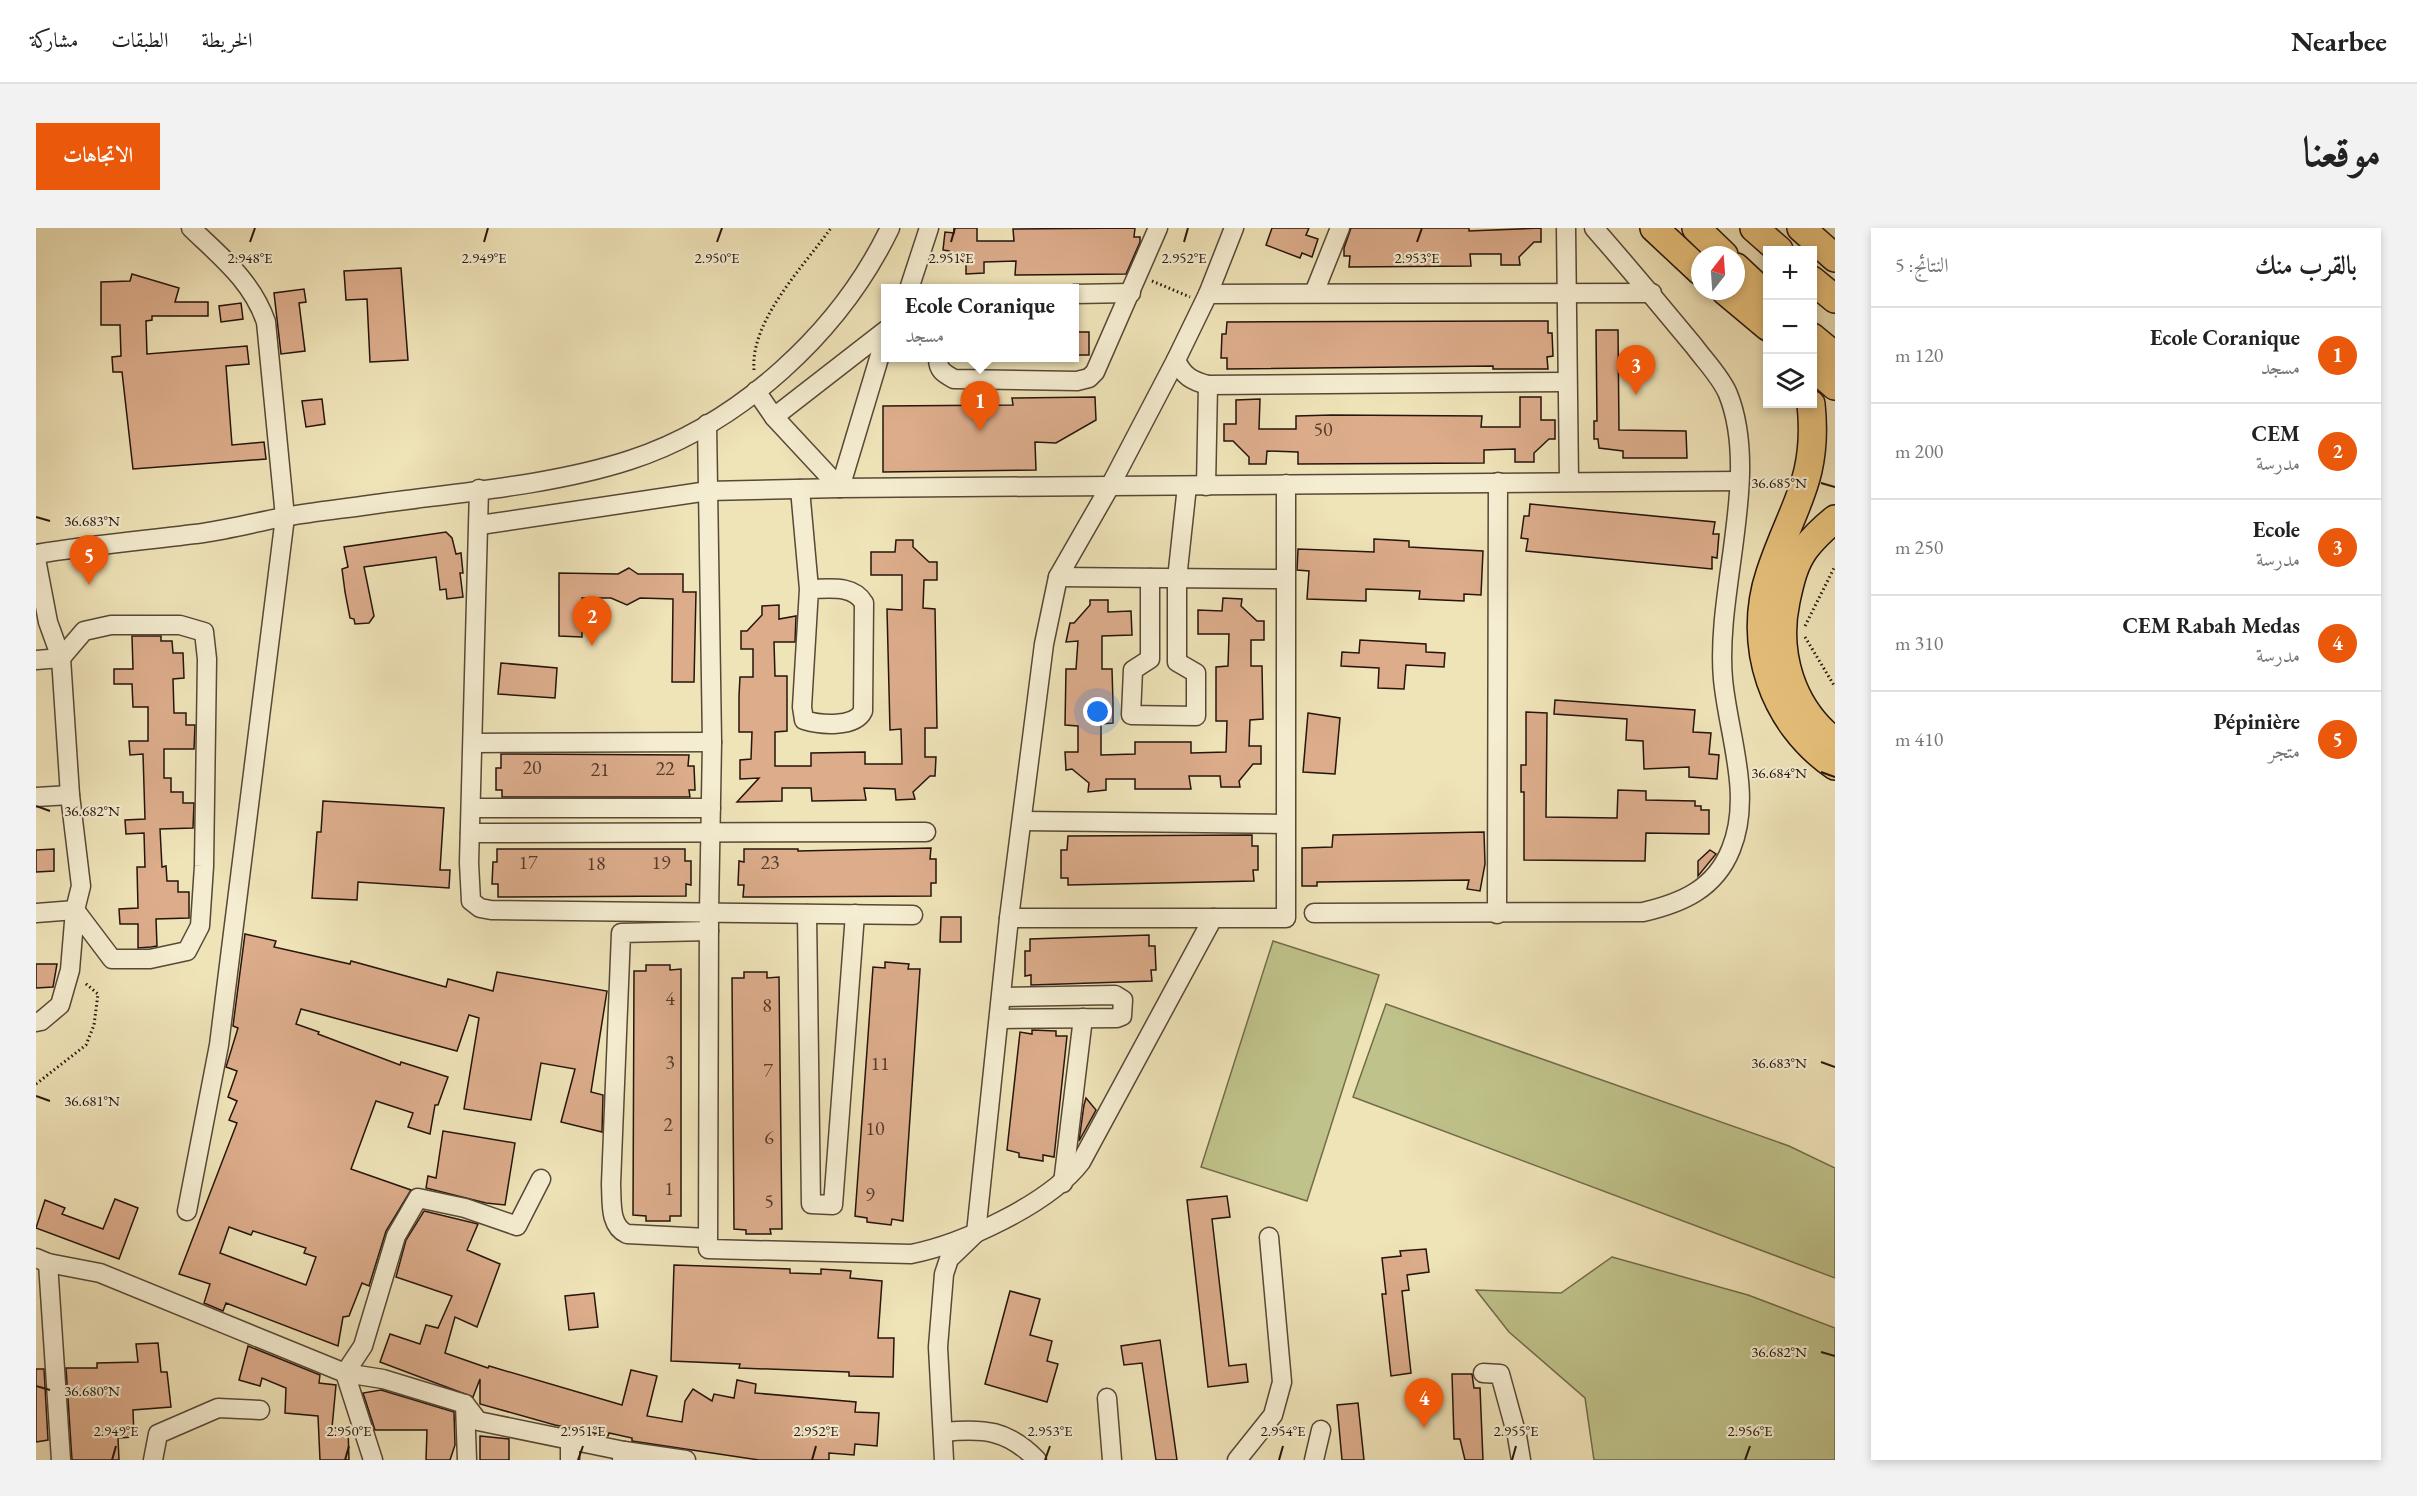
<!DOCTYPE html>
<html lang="ar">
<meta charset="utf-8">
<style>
body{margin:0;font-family:"EB Garamond",Amiri,serif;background:#f2f2f2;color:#222;direction:rtl}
.controls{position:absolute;right:18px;top:18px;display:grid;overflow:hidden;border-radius:0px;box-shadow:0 3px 9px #0003}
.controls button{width:54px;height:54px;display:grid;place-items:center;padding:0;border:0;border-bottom:2px solid #e0e0e0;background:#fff;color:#222;font:30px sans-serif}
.compass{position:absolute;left:1655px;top:18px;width:54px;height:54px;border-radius:50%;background:#fff;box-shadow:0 3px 9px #0003;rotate:17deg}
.you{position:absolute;left:1062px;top:484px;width:21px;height:21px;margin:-15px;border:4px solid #fff;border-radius:50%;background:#1a73e8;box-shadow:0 0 0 9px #1a73e833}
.badge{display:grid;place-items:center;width:39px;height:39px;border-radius:50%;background:#ea580c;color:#fff;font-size:20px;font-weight:700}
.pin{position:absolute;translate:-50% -50px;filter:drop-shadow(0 2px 3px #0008)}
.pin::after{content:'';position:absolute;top:32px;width:21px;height:18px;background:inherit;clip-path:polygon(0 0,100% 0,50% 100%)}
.popup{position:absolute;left:845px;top:56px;width:198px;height:78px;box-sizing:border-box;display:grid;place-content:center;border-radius:0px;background:#fff;filter:drop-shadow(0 2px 4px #0005);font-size:20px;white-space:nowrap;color:#767676}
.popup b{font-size:22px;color:#222}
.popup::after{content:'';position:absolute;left:50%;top:100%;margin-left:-12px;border:12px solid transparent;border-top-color:#fff}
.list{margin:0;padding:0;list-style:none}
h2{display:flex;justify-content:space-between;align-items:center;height:78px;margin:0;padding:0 24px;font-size:26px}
h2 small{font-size:20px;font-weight:400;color:#767676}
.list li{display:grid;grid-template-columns:39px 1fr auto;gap:18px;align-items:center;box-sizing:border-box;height:96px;padding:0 24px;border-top:2px solid #e0e0e0}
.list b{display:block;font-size:22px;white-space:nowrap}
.list p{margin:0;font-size:20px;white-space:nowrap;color:#767676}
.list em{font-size:20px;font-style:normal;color:#767676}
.icon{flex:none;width:33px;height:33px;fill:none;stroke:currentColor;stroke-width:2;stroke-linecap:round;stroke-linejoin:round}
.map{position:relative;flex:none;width:1799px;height:1232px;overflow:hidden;direction:ltr;border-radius:0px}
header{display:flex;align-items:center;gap:36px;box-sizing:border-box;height:84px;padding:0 30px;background:#fff;border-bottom:2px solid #e0e0e0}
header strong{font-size:28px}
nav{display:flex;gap:33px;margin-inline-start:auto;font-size:21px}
.intro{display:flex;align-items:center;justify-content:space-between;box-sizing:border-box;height:144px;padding:0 36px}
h1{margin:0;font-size:42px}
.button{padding:15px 27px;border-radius:0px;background:#ea580c;color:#fff;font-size:21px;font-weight:700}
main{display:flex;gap:36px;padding:0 36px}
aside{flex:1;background:#fff;border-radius:0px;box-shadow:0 3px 9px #0003}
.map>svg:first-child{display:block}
</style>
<header>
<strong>Nearbee</strong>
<nav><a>الخريطة</a><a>الطبقات</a><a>مشاركة</a></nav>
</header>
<div class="intro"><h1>موقعنا</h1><a class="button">الاتجاهات</a></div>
<main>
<aside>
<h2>بالقرب منك<small>النتائج: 5</small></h2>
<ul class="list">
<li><span class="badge">1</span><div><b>Ecole Coranique</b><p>مسجد</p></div><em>120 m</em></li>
<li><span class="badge">2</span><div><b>CEM</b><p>مدرسة</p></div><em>200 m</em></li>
<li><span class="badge">3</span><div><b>Ecole</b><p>مدرسة</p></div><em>250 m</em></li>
<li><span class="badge">4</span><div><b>CEM Rabah Medas</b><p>مدرسة</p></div><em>310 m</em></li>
<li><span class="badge">5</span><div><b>Pépinière</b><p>متجر</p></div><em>410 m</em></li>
</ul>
</aside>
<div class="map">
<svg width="1799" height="1232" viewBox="0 0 1799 1232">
<rect width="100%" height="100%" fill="#efe3b8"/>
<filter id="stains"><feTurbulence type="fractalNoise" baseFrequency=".00333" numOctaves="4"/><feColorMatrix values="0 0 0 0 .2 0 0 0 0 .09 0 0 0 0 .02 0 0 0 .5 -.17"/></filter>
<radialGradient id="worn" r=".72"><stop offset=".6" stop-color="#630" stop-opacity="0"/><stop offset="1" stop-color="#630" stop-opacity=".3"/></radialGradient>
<g fill="#bfc28a" stroke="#726c4b" stroke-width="1.5">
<polygon points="1237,713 1343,747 1271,973 1165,939"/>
<polygon points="1350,776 1753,918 1799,940 1799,1050 1317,869"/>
<polygon points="1576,1029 1712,1067 1799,1100 1799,1232 1558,1232 1549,1170 1473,1104 1440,1062 1525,1065"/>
</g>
<g fill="#dcac8b" stroke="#26150c" stroke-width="1.5" fill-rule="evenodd">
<polygon points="918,0 941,0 941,13 978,13 977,1 1099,0 1098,9 1104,9 1104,14 1090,46 979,47 980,33 948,34 948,45 930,46 930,36 913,23 907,22 909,4 918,5"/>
<polygon points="1236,0 1273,0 1270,7 1282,11 1276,29 1266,25 1264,30 1230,17"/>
<polygon points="1315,0 1433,0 1433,3 1505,0 1505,14 1498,14 1483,29 1484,37 1465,37 1465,26 1434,26 1435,38 1313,39 1314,28 1308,28 1308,20"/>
<polygon points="365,40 372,132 334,134 331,71 310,72 308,43"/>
<polygon points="96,46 143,60 139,74 172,74 172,88 116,88 116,92 110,93 111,126 211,118 213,136 190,138 196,217 228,214 230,231 97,241 86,144 77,144 76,129 85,128 84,97 65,97 65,54 94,53"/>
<polygon points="268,61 270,74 263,75 269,123 245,126 238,65"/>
<polygon points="205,75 207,91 185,94 183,78"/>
<polygon points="1512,93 1512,105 1516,105 1517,128 1511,129 1512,141 1457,141 1457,138 1191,141 1191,130 1185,130 1186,106 1190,106 1191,94"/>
<polygon points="1560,102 1582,102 1583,202 1650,203 1651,230 1587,230 1587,223 1563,220 1562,211 1558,211 1558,193 1561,193"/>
<rect x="1038" y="104" width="15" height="23"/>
<polygon points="1059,169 1060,192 1020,215 999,214 1000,242 847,244 847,178 977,177 976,170"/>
<polygon points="1484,169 1505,169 1505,192 1519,192 1519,211 1513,211 1498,225 1498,234 1479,234 1479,221 1448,222 1448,235 1262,236 1262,224 1231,223 1230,236 1213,236 1213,229 1197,213 1188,213 1188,196 1200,196 1200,172 1224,171 1223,201 1260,201 1260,188 1296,187 1446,188 1445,199 1484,199"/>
<polygon points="286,171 289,196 270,199 266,173"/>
<polygon points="1494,276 1679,294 1677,306 1683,306 1681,330 1676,329 1676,341 1490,323 1492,311 1485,310 1488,288 1493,288"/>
<polygon points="410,304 416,310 420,326 425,325 427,345 424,345 427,369 411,371 410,361 404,362 400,329 328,339 338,388 333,395 319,396 318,391 314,390 309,364 306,341 312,339 308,319"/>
<polygon points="1338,311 1373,313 1373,319 1447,323 1445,367 1428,366 1428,373 1383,371 1384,363 1330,361 1330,373 1271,371 1273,343 1261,342 1262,321 1338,324"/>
<polygon points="860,312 877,312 877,319 893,334 901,334 901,352 888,352 887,380 899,381 901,500 889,500 889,529 900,529 899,548 894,548 877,564 879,571 860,572 859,561 828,560 830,572 776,573 775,560 746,560 746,573 701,574 723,550 704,551 704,532 715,531 716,504 703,504 703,468 704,449 717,449 717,421 705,421 705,403 711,403 726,387 726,378 743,377 743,391 760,388 759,414 738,414 739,448 751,448 751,503 739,504 739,538 775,538 775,525 829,524 829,536 866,536 865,501 854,502 851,381 866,382 866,347 835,347 835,324 859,324"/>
<polygon points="593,340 602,346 647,346 647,364 660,364 658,454 636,454 637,371 604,370 591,377 575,370 546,370 546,409 523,408 523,345 582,346"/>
<polygon points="1187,370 1206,371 1205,378 1221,393 1228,393 1228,412 1215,412 1215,438 1226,438 1227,491 1214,492 1213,518 1225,518 1225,536 1217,536 1203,553 1204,559 1185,559 1184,548 1153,548 1155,561 1099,561 1099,551 1070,551 1070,562 1052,564 1053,555 1036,541 1030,542 1029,524 1042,524 1042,498 1029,497 1030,441 1040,441 1042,413 1030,414 1034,395 1038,395 1054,377 1054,372 1072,372 1072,384 1095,383 1096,407 1066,408 1066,441 1076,441 1077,475 1077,495 1065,496 1065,527 1099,526 1099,514 1155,514 1155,525 1190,524 1191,493 1180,493 1180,439 1192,438 1193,406 1162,406 1162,382 1186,383"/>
<polygon points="96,408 125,408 125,413 136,413 137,425 147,425 148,450 137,451 138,485 150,485 150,497 159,497 158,521 128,521 128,550 135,550 135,564 147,564 147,575 158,575 157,600 124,601 126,639 130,638 131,653 142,653 142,664 153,664 153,690 120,691 121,718 115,719 102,720 102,696 84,696 83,681 102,680 101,639 109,639 108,605 90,606 89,592 109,591 107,526 94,527 93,513 112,513 112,479 97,479 96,456 78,456 78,441 97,441"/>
<polygon points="1324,412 1390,416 1390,424 1409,425 1408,439 1370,437 1368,461 1342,460 1343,440 1305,438 1306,424 1323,425"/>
<polygon points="465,435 521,440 519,470 462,466"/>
<polygon points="1519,472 1659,482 1657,504 1675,505 1673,526 1683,527 1681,551 1653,549 1653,539 1608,541 1607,513 1590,512 1591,491 1518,486"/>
<polygon points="1490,484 1511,485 1510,589 1581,590 1582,562 1610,563 1610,572 1659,573 1659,578 1665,578 1665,582 1673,582 1673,606 1610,605 1609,633 1488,632 1488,564 1485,564 1485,537 1490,537"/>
<polygon points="1272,485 1304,490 1299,546 1267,544"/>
<polygon points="465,526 653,527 652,538 658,538 659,562 653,562 654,569 466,569 466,562 460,562 460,540 465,540"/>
<polygon points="287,573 408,580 404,642 414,642 413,660 322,654 321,672 276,670 281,604 285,604"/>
<polygon points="1448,604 1449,636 1444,663 1431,661 1433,652 1281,654 1281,658 1266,658 1266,620 1296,619 1297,607"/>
<polygon points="1216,607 1216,618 1222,618 1222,642 1217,642 1218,653 1032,657 1032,650 1025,650 1025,622 1031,622 1032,608"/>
<polygon points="895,620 894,631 900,631 900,655 895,655 895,668 707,669 708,657 702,657 703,633 708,634 708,621 762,621 762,623"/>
<polygon points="18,621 18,643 0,644 0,622"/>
<polygon points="461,621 649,621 649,633 655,633 655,657 650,656 650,668 462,669 462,656 456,656 457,634 461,634"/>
<polygon points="1674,622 1680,626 1662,648 1662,633"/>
<polygon points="905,689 925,689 925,714 904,714"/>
<path d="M209 706 240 713 238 719 314 736 315 733 410 759 412 751 457 763 461 744 571 763 555 864 567 867 566 904 525 894 539 841 505 835 495 892 428 881 443 790 433 787 421 823 265 781 260 796 283 804 282 806 364 837 365 834 412 849 402 877H399L394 906 372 899 377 885 340 873 315 941 375 962 350 1003 333 1058 326 1055 313 1088 307 1089 302 1118 190 1075 187 1083 168 1075 174 1056 143 1046 201 895 193 892 201 873 192 869 201 843 190 839 202 800 197 798ZM193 999 215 1007 217 1003 270 1020 268 1025 280 1029 270 1057 184 1025Z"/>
<polygon points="1113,707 1113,718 1119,718 1120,742 1115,742 1116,753 995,757 995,747 989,748 989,723 994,723 994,711"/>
<polygon points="849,734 873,736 872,741 884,741 867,993 856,991 855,997 831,994 831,990 819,988 837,739 849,740"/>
<polygon points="0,736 21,736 17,759 0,760"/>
<polygon points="610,737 634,737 634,742 645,741 645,988 634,988 634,993 610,993 610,988 597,987 598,743 610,743"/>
<polygon points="708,744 731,744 731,750 743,749 746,1001 734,1001 735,1006 710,1006 710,1002 698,1001 696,750 708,750"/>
<polygon points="996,802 1020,803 1020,808 1031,808 1018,929 1007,927 1007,933 983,929 983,925 971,922 984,804 996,806"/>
<polygon points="1050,870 1060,882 1043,913 1048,877"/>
<polygon points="407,903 479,915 469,977 450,975 390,960 392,948 400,950"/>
<polygon points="1191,968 1194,989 1176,991 1193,1138 1210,1136 1212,1154 1172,1159 1151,972"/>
<polygon points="79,971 102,980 83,1031 0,1000 9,972 29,980 26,986 67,1001"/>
<polygon points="388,983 442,996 431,1022 464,1036 441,1099 419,1089 409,1125 452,1140 453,1138 586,1177 595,1142 621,1148 611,1188 646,1194 649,1173 657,1161 676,1173 678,1166 698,1170 701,1152 720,1156 719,1165 820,1174 819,1184 843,1185 841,1218 819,1216 818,1227 793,1225 793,1232 723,1232 596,1213 596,1210 573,1205 572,1208 519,1197 444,1176 444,1151 437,1169 344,1134 354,1106 384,1116 390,1097 402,1100 416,1068 360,1049 370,1012"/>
<polygon points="1390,1021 1393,1044 1371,1047 1373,1062 1366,1063 1375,1145 1355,1148 1346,1066 1350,1066 1346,1030 1365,1028 1364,1023"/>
<polygon points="638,1037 754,1041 754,1045 785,1046 785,1041 815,1043 814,1050 846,1053 842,1110 858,1110 857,1149 813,1148 813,1144 703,1140 704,1136 635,1133"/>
<polygon points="974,1063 1004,1071 994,1107 1016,1113 1011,1133 1022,1136 1011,1174 949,1156"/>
<polygon points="558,1065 562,1099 533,1102 529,1068"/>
<polygon points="1124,1112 1141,1232 1120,1232 1106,1135 1088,1137 1085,1118"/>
<polygon points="122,1115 125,1144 131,1144 135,1179 97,1182 98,1209 82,1210 83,1232 36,1232 30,1140 61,1140 61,1135 102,1134 100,1116"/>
<polygon points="212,1118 284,1147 283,1155 300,1157 296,1200 312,1200 313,1232 284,1232 282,1188 249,1185 250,1160 226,1150 224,1158 203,1152"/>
<polygon points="0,1141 8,1141 12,1212 0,1214"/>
<polygon points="1416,1146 1436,1146 1438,1160 1444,1160 1447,1232 1429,1232 1424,1211 1418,1211"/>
<polygon points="345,1162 418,1184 419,1217 414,1232 390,1232 391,1202 339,1202 327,1165"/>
<polygon points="1322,1175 1328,1232 1306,1232 1301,1177"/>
<polygon points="444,1208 473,1211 473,1232 444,1232"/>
</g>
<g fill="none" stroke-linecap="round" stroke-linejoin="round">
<defs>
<g id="minor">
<polyline points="1530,0 1533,253"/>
<polyline points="873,61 893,0"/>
<polyline points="1278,65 1304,0"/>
<polyline points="1038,66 1095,65"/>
<polyline points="1172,66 1616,65"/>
<path d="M902 130C902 142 907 145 918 151L1041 153 1053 150 1059 144 1122 0"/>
<path d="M1140 132C1147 148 1156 153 1172 157L1531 154"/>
<path d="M720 163 738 189 804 260C1104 260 1403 253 1703 253"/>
<polyline points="738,189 850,102"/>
<path d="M671 196 676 514 673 684 672 1021 875 1026C926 1016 1013 976 1045 934L1177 690"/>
<polyline points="1170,258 1172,157"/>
<polyline points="443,261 433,635 435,673 444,680 455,682 877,687"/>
<path d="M764 261 773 361 766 479 768 492C784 497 819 500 827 483L828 375C817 356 792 361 773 361"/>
<polyline points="444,297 672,263 804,260 850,107"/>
<path d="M0 326C56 317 112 312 167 305 194 301 221 294 248 289 276 284 305 281 333 277 417 265 514 258 594 232 704 196 804 104 854 0"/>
<polyline points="0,331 12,394 25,430 34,567 45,658 39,682 34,742 24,777 5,793 0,794"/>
<polyline points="1022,349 1248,351"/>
<polyline points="1114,350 1114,431 1097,442 1095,487 1160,488 1160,445 1141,434 1141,351 1151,258"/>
<polyline points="0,432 25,430 48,403 75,397 144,397 168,404 171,431 168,638 164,698 151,723 114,731 76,731 39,682 0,685"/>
<polyline points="437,515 676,514"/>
<polyline points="0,569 34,567"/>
<polyline points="435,580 675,580"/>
<polyline points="986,593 1249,596"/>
<polyline points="434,605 890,604"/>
<path d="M1278 685 1607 684C1646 675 1679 661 1695 621 1717 567 1692 506 1687 451 1679 363 1725 248 1692 166 1685 149 1669 133 1658 118 1625 78 1592 39 1558 0"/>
<polyline points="771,686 775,976 797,977 819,686"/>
<polyline points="1461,686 1462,254"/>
<polyline points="973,690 1250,690 1250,256"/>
<polyline points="964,791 1081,790 1086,788 1087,772 1079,767 966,769"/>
<polyline points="1027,955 1047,790"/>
<path d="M151 983 183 817 249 289 230 94C216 53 185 29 155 0"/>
<path d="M671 1010 591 1006C573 998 576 974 575 956L585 705 673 703"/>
<polyline points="0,1030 12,1035 64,1045 309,1145 347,1151 429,1176 442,1193 588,1223 586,1232"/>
<polyline points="12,1035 25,1232"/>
<polyline points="1447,1145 1464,1146 1481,1208 1485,1232"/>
<polyline points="1071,1170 1076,1232"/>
<polyline points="429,1176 431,1232"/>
<path d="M908 1204C948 1200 972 1202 1001 1232"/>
<polyline points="588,1223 650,1232"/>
<polyline points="117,1232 122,1206 182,1180 224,1182"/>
<polyline points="337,1232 309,1145 327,1118 360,1008 382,970 429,980 481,998 505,951"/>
<polyline points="534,1232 534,1211"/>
<polyline points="908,1232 902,1119 908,1046 913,1031 940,1005 973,690 1008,416 1022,349 1073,260 1140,132 1172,66 1198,0"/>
<polyline points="1201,1232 1237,1187 1246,1154 1233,1009"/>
<polyline points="1278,1232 1285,1202"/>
</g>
<g id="highway">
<polyline points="1618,0 1664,43"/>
<polyline points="1660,0 1688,27"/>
<polyline points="1718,0 1743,22"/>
<polyline points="1765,0 1799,30"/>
<polyline points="1700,39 1732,69"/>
<polyline points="1776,52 1799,71"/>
<polyline points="1689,63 1732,99"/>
<polyline points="1776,109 1799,128"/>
<polyline points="1776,138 1799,158"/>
<path d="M1775 176C1783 252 1756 278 1734 345 1710 417 1737 496 1799 538"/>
<path d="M1799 291C1788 300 1778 309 1769 321 1758 336 1754 354 1750 373 1739 425 1755 480 1799 514"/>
</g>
</defs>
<use href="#minor" stroke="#584837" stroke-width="21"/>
<use href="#highway" stroke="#26150c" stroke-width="30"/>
<g stroke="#26150c" stroke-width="3" stroke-dasharray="1.5 3" stroke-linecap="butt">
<polyline points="1116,53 1154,69"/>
<path d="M718 142C714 93 767 39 795 0"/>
<polyline points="1769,398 1799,338"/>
<polyline points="1769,409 1799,459"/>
<polyline points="0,856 50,817 58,797 62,766 49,755"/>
</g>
<use href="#minor" stroke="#f5edd1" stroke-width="18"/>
<use href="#highway" stroke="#e8c27c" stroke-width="27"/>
</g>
<path fill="none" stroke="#26150c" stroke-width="2" d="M214 14 219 0M448 14 452 0M681 14 686 0M915 14 919 0M1148 14 1152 0M1381 14 1386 0M1785 255 1799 259M0 289 14 293M1785 544 1799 549M0 578 14 583M1785 834 1799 839M0 868 14 873M1785 1124 1799 1128M0 1158 14 1162M76 1232 80 1218M309 1232 313 1218M542 1232 547 1218M776 1232 780 1218M1009 1232 1014 1218M1243 1232 1247 1218M1476 1232 1480 1218M1709 1232 1714 1218"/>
<g text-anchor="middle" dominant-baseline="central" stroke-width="4.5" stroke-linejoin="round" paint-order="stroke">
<g font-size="20" fill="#543b2c">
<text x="1287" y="201">50</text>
<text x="496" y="539">20</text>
<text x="629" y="540">22</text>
<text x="564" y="541">21</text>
<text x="492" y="634">17</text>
<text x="625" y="634">19</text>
<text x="734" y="634">23</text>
<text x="560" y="635">18</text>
<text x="634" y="770">4</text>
<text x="731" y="777">8</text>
<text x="634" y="834">3</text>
<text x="844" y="835">11</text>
<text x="732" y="842">7</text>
<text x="632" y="896">2</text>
<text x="839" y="900">10</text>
<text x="733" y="909">6</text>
<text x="633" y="960">1</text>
<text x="834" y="966">9</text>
<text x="733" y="973">5</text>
</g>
</g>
<g font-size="15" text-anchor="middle" fill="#26150c" stroke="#f5edd1" stroke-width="4.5" stroke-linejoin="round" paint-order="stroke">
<text x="214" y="35">2.948°E</text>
<text x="448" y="35">2.949°E</text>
<text x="681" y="35">2.950°E</text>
<text x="915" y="35">2.951°E</text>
<text x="1148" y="35">2.952°E</text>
<text x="1381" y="35">2.953°E</text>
<text x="1743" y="260">36.685°N</text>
<text x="56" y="298">36.683°N</text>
<text x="1743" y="550">36.684°N</text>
<text x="56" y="588">36.682°N</text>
<text x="1743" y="840">36.683°N</text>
<text x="56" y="878">36.681°N</text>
<text x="1743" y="1129">36.682°N</text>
<text x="56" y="1168">36.680°N</text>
<text x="80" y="1208">2.949°E</text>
<text x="313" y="1208">2.950°E</text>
<text x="547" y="1208">2.951°E</text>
<text x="780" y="1208">2.952°E</text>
<text x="1014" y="1208">2.953°E</text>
<text x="1247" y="1208">2.954°E</text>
<text x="1480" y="1208">2.955°E</text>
<text x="1714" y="1208">2.956°E</text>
</g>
<rect width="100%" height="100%" filter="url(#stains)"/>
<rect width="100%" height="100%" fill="url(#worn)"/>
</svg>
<div class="controls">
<button>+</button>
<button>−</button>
<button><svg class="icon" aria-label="layers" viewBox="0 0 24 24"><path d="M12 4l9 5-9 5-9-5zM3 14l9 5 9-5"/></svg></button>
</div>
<svg class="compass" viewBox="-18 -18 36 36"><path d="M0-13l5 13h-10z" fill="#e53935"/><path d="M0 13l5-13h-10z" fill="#767676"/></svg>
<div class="you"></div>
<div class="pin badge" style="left:944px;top:203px">1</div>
<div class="popup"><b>Ecole Coranique</b>مسجد</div>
<div class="pin badge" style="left:556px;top:418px">2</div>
<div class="pin badge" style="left:1600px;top:167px">3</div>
<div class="pin badge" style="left:1388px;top:1200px">4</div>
<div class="pin badge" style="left:53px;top:357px">5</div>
</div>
</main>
